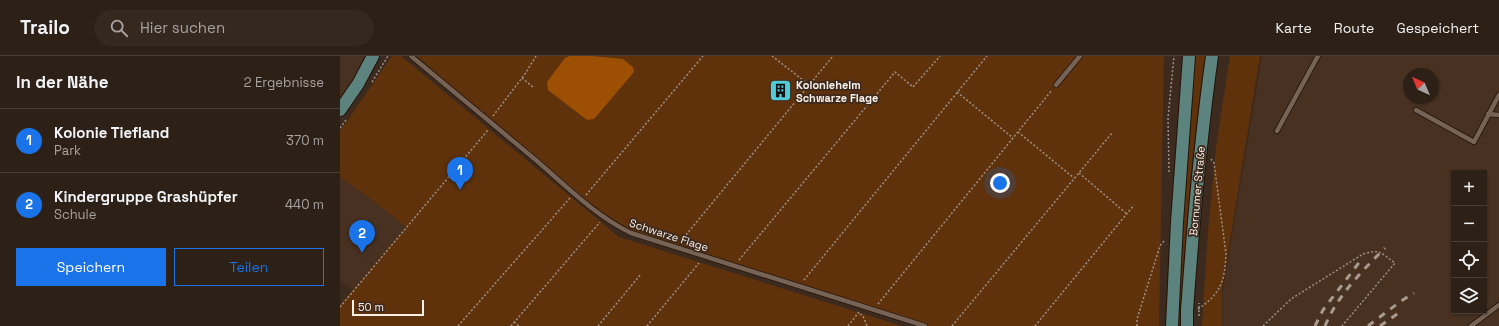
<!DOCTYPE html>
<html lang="de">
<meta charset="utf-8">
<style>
body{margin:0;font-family:"Space Grotesk",sans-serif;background:#35281f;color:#f1f3f6}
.controls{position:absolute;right:12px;bottom:12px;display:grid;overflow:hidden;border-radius:0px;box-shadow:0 1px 3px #0004}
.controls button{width:36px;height:36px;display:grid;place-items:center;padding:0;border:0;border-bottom:1px solid #483e35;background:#2d2016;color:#f1f3f6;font:20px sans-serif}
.compass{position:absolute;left:1063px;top:12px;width:36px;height:36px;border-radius:50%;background:#2d2016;box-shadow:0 1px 3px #0004;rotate:316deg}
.scale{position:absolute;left:12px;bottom:10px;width:72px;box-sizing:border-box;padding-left:4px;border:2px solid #faefe7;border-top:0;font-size:11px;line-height:14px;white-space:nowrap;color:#faefe7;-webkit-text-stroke:3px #3c2a1e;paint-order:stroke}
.you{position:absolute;left:660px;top:127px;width:14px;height:14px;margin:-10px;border:3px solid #fff;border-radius:50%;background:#1a73e8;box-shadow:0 0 0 6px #1a73e833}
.badge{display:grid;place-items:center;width:26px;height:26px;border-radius:50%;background:#1a73e8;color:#fff;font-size:13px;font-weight:700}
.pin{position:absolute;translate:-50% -33px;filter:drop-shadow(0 1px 2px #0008)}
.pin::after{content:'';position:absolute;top:21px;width:14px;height:12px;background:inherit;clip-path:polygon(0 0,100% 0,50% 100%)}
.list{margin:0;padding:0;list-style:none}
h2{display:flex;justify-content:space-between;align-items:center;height:52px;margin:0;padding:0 16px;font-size:17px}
h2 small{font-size:13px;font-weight:400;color:#a7a3a1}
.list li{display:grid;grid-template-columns:26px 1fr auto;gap:12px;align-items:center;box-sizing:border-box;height:64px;padding:0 16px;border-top:1px solid #483e35}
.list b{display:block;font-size:15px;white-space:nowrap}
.list p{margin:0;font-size:13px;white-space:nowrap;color:#a7a3a1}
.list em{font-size:13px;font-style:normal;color:#a7a3a1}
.actions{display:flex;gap:8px;padding:12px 16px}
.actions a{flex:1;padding:9px 0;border:1px solid #1a73e8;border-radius:0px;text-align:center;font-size:14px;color:#1a73e8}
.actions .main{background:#1a73e8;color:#fff}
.icon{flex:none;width:22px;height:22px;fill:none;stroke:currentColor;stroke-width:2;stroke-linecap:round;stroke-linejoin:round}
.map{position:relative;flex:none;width:1159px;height:270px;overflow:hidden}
header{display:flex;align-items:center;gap:24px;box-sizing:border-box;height:56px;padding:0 20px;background:#2d2016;border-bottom:1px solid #483e35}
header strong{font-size:19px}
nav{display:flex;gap:22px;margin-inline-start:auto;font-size:14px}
.search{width:280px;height:36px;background:#35281f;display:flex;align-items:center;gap:10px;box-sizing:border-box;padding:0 14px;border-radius:22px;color:#a7a3a1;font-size:15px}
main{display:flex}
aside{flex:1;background:#2d2016}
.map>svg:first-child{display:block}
</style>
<header>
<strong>Trailo</strong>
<div class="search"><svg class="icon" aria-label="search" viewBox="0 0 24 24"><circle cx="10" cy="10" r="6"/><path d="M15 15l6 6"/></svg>Hier suchen</div>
<nav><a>Karte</a><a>Route</a><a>Gespeichert</a></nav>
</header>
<main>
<aside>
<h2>In der Nähe<small>2 Ergebnisse</small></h2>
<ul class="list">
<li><span class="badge">1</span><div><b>Kolonie Tiefland</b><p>Park</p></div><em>370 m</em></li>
<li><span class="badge">2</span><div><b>Kindergruppe Grashüpfer</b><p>Schule</p></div><em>440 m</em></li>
</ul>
<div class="actions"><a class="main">Speichern</a><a>Teilen</a></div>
</aside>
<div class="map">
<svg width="1159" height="270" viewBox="0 0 1159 270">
<rect width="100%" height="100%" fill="#3c2a1e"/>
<g fill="#483121" fill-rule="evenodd">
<polygon points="0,0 33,0 0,54"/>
<path d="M922 0H1159V270H883V234ZM1069 18H1093V42H1069ZM1114 117H1144V255H1114Z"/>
<polygon points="0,121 36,147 66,171 13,233 0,224"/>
</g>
<g fill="#5f320c">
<polygon points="52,0 61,0 279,181 562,270 0,270 0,249 66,171 36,147 0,121 0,75"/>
<polygon points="77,0 824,0 819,270 585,270 291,177 264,161 153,68"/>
<polygon points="855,0 865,0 852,105 840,256 838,258 846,103"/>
<polygon points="890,0 920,0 882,233 882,270 862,270 868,175 876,91"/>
</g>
<polygon fill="#9d5003" points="229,0 252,0 283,3 293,11 294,16 254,63 247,64 208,34 207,26 225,2"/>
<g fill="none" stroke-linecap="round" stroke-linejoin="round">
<defs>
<g id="lane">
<path d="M71 0C113 35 155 70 197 105 227 131 256 160 291 177L585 270"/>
<polyline points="716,29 740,0"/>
<polyline points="1076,54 1134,86 1159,39"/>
<polyline points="1148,58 1159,59"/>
<polyline points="937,75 978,0"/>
<polyline points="1131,270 1159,249"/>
</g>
<g id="secondary">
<polyline points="0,54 18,28 33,0"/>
<path d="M847 255C853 170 860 85 872 0"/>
<polyline points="832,270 837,166 849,0"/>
</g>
</defs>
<use href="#lane" stroke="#221207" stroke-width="6"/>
<use href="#secondary" stroke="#221207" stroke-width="14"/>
<g stroke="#9e9086" stroke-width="1.5" stroke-dasharray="2 2" stroke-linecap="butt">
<polyline points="432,0 468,28"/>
<polyline points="182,22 193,31"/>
<polyline points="32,26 48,0"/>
<polyline points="617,36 673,82"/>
<polyline points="153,60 185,18 196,0"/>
<polyline points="0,72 6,64"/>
<polyline points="678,76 734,122"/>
<polyline points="829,116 828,62 834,0"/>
<polyline points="739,117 787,158"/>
<polyline points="246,139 363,0"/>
<polyline points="341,185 493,0"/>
<polyline points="399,204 555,16 573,31 600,0"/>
<polyline points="464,224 647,0"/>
<polyline points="538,248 712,34"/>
<polyline points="0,251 148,74"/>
<path d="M858 253C881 238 885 224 886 198L874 107 871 103"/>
<polyline points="520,258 523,260 527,270"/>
<polyline points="174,266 179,270"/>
<polyline points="118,270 230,142"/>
<polyline points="171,270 260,166"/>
<polyline points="258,270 301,218"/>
<polyline points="307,270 359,207"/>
<polyline points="508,270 519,256"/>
<polyline points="612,270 772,77"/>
<polyline points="695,270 794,149"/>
<polyline points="797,270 797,263 820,190 824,185"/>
<path d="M923 270 951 243 1023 198C1040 193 1040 196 1055 207L1002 270"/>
</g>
<use href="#lane" stroke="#766355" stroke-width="4.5"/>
<use href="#secondary" stroke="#5c837e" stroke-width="12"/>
<g stroke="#a89a90" stroke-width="3" stroke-dasharray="7 7" stroke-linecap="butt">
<polyline points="975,270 983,254 1021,204"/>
<path d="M985 270C998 239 1021 216 1045 192"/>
<polyline points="1028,270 1061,245 1074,237"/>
<polyline points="1040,270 1060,256"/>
</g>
<defs>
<polyline id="secondary-bridge" points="847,270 847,255"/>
</defs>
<use href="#secondary-bridge" stroke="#221207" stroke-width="14" stroke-linecap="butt"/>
<polyline stroke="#9e9086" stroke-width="1.5" stroke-dasharray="2 2" stroke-linecap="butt" points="859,260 859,247"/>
<use href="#secondary-bridge" stroke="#5c837e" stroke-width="12"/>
</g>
<defs>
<symbol id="building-square" viewBox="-11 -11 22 22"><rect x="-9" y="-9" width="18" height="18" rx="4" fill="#52cbd9" stroke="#3c2a1e"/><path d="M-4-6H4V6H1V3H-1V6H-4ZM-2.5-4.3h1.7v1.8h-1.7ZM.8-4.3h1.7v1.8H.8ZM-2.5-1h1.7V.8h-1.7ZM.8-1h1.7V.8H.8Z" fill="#111"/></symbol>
</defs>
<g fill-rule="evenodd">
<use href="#building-square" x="428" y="22" width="25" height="25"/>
</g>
<g text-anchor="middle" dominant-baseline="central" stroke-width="3.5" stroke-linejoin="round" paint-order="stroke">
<g font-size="11" font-weight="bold" fill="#faefe7" stroke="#3c2a1e" text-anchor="start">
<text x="456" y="29">Kolonieheim<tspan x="456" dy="13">Schwarze Flage</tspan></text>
</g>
<g font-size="11" fill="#faefe7" stroke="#3c2a1e">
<text transform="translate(857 135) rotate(-85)">Bornumer Straße</text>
<text transform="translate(329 179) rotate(18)">Schwarze Flage</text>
</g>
</g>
</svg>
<div class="controls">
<button>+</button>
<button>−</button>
<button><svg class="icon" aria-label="locate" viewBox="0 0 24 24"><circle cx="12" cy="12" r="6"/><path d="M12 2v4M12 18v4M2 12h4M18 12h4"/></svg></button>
<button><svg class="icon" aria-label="layers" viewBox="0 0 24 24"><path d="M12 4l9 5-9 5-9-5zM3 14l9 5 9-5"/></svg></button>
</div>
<svg class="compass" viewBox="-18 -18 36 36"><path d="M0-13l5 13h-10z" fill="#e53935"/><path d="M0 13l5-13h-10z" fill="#a7a3a1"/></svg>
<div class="scale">50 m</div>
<div class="you"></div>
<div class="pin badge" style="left:120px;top:134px">1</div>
<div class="pin badge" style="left:22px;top:197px">2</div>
</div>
</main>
